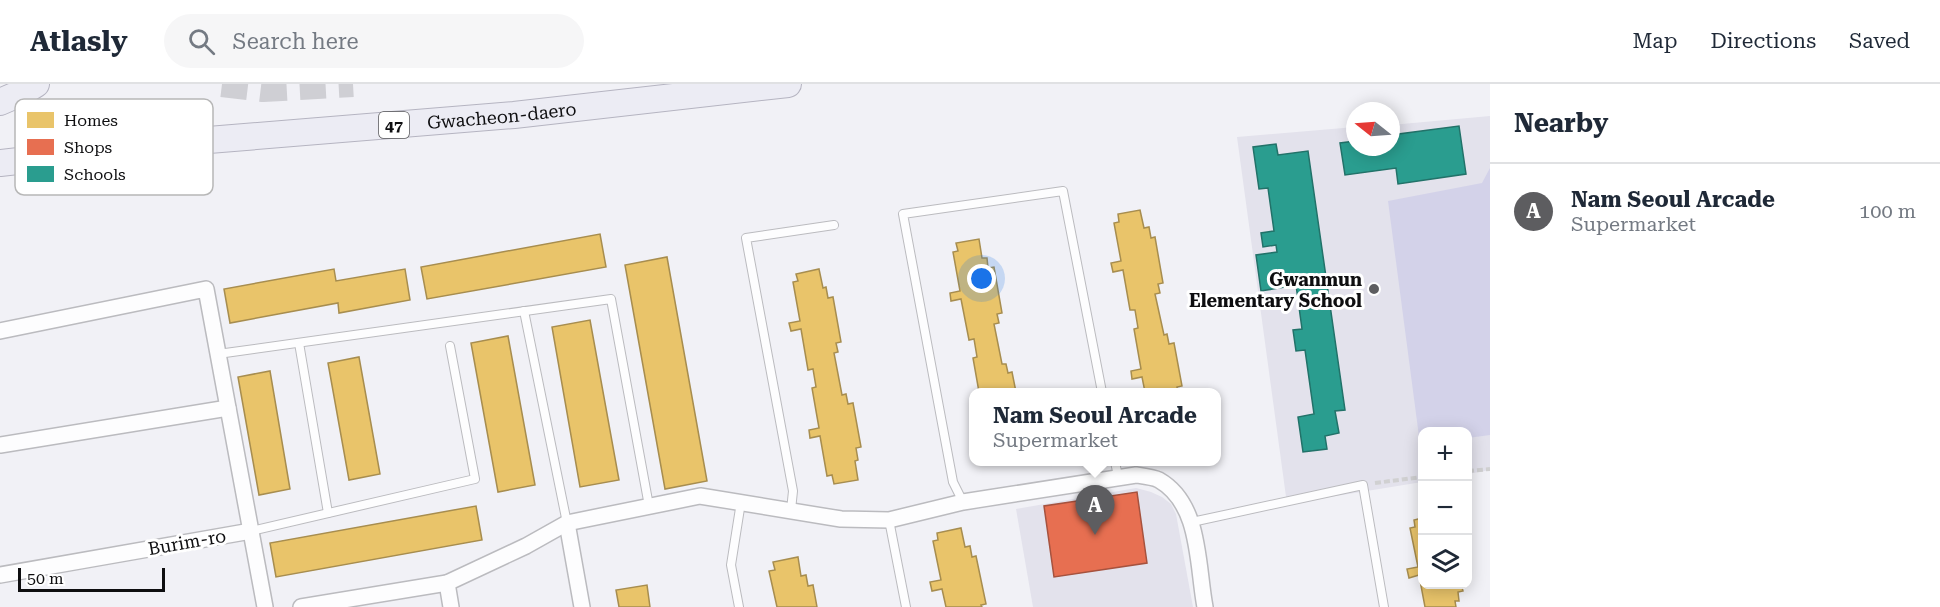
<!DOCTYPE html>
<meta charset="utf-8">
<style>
body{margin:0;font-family:"Roboto Serif",serif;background:#f6f6f7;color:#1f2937}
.controls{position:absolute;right:18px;bottom:18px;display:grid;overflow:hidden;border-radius:12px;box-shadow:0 3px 15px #0003}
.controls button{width:54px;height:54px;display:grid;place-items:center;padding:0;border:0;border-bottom:2px solid #e0e1e3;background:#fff;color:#1f2937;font:30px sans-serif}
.compass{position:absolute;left:1346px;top:18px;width:54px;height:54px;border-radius:50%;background:#fff;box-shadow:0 3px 15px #0003;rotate:287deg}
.scale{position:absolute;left:18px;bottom:15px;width:147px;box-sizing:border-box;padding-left:6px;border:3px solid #0e0e10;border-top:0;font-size:16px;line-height:21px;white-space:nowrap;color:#0e0e10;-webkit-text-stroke:4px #fff;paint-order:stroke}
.you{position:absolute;left:982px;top:195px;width:21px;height:21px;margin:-15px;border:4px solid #fff;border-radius:50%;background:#1a73e8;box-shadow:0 0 0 9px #1a73e833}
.badge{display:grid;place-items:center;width:39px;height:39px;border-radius:50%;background:#5d5d60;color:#fff;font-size:20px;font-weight:700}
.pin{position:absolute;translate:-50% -50px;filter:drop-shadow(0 2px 3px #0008)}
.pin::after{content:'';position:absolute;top:32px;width:21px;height:18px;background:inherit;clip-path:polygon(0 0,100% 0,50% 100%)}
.popup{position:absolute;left:969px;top:304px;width:252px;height:78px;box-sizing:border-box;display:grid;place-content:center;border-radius:12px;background:#fff;filter:drop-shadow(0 2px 4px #0005);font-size:20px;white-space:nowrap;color:#747a83}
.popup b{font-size:22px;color:#1f2937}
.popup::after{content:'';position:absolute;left:50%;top:100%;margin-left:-12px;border:12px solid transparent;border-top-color:#fff}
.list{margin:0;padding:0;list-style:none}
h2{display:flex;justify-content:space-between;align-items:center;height:78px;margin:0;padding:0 24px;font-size:26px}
h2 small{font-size:20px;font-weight:400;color:#747a83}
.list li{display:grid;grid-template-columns:39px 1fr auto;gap:18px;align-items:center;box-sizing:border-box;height:96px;padding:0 24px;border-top:2px solid #e0e1e3}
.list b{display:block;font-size:22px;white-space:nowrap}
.list p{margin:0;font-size:20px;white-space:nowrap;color:#747a83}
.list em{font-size:20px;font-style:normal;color:#747a83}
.icon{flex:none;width:33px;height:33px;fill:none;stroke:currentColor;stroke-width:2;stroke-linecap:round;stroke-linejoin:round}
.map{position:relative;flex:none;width:1490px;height:523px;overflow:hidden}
header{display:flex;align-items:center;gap:36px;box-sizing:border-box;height:84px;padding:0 30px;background:#fff;border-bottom:2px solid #e0e1e3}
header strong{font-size:28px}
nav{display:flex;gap:33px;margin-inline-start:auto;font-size:21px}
.search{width:420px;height:54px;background:#f6f6f7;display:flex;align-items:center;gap:15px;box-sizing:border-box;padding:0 21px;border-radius:33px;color:#747a83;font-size:22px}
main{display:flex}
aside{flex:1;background:#fff}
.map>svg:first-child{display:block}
</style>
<header>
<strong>Atlasly</strong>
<div class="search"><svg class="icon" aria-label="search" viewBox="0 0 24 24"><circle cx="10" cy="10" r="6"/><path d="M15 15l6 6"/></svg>Search here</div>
<nav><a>Map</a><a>Directions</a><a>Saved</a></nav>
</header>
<main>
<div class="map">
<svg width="1490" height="523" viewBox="0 0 1490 523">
<rect width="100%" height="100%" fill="#f1f1f6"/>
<g fill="#e3e2ec">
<polygon points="1490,32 1490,386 1468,390 1468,348 1422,348 1422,398 1287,420 1237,53 1355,43 1355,63 1391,63 1391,41"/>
<polygon points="1136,404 1151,408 1162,413 1171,420 1176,430 1193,523 1033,523 1016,425"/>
</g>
<polygon fill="#d3d2e9" points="1490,84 1490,351 1468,354 1468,348 1422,348 1422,360 1420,360 1388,117 1482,99"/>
<g fill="#e9c46a" stroke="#a78d4f" stroke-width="1.5">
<polygon points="1140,126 1144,144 1149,143 1151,154 1155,153 1163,199 1158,200 1160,209 1155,210 1164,251 1167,250 1169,260 1174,259 1182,302 1177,303 1178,308 1145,308 1142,293 1132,295 1131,287 1141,285 1134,245 1138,244 1135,226 1130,226 1123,186 1113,188 1111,179 1121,177 1114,139 1119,138 1118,130"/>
<polygon points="600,150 606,183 427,215 421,183"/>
<polygon points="979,155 982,174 987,174 988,184 994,183 1002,229 997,230 999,239 994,240 1002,280 1006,280 1008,289 1012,288 1016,308 979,308 973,274 977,273 974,255 969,256 961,215 951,217 950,209 960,207 953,168 958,167 956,159"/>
<polygon points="667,173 707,397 665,405 625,181"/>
<polygon points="334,185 336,197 405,185 410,216 339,229 338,219 230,239 224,205"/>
<polygon points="819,185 823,204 826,203 828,214 833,213 841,258 836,259 838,268 834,269 842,311 846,310 848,320 853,319 861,363 856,364 858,376 855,377 858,396 834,400 832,391 827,392 820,352 810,354 809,346 819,344 812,304 816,303 813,285 808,286 801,245 791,247 789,239 800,237 793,198 798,197 796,190"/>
<polygon points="590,236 619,396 580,403 552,243"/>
<polygon points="508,252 535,401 498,408 471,259"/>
<polygon points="359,273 380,390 349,396 328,279"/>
<polygon points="270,287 290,405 259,411 238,293"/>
<polygon points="476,422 482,456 276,493 270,459"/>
<polygon points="1422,434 1422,500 1461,500 1463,507 1458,508 1459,517 1455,517 1456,523 1425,523 1419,491 1409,494 1407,485 1418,483 1410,444 1415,443 1414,436"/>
<polygon points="961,444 965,463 970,462 972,473 976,472 986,520 981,521 982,523 946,523 942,505 932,507 930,498 941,496 933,457 938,456 937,449"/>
<polygon points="798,473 801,492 806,491 808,502 813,501 817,523 777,523 769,487 775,486 773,478"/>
<polygon points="647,501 650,523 619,523 616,506"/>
</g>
<polygon fill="#e76f51" stroke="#a6523e" stroke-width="1.5" points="1137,408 1147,479 1054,493 1044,422"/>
<g fill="#2a9d8f" stroke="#227269" stroke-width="1.5">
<polygon points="1459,42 1466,90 1398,100 1396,84 1345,91 1340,59 1355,57 1355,63 1391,63 1391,51"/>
<polygon points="1276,60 1278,71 1308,67 1345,326 1335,327 1339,349 1325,352 1327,365 1303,368 1298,333 1314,330 1305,266 1296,267 1293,246 1302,245 1296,201 1261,207 1256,171 1277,168 1276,161 1263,163 1261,149 1274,147 1268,104 1259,105 1253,63"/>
</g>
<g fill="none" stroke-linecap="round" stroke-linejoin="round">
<polyline stroke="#cfcfd4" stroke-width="26" stroke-dasharray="26 13" stroke-linecap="butt" points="222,0 263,5 353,0"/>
<defs>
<g id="service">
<polyline points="524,227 567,439"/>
<polyline points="299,259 328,429"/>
<polyline points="218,270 611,215 649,422"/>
<polyline points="1115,378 1118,392"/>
<polyline points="963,418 953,398 903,130 1063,107 1102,308"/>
<polyline points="791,426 793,407 746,154 834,141"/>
<polyline points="889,436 906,523"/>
<polyline points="1192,438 1363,401 1384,523"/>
<polyline points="251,447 475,395 450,262"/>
<polyline points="739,523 731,481 741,418"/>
</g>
<g id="minor">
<polyline points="0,247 206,205 265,523"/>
<polyline points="0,361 228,324"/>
<polyline points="567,439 582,523"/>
<polyline points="0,491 251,447"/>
<polyline points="447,499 451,523"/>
<path d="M301 523 447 499 526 462 567 439 700 412 841 435 889 436 963 418 1136 391C1143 392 1153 393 1159 396 1201 420 1197 481 1205 523"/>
</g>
<g id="trunk">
<polyline points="0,18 23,8 36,0"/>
<path id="s1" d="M0 79 184 58 514 31 788 0"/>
</g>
</defs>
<use href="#service" stroke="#bbbbbf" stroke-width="10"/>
<use href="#minor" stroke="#bbbbbf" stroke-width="18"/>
<use href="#trunk" stroke="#b5b4c1" stroke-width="28"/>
<g stroke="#d0d0d1" stroke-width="4" stroke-dasharray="6 3" stroke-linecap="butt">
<polyline points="1468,387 1490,385"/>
<polyline points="1375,399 1422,393"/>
</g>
<use href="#service" stroke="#fdfdfe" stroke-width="8"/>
<use href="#minor" stroke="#fdfdfe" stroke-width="15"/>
<use href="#trunk" stroke="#ececf4" stroke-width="26"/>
</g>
<circle fill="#5d5d60" stroke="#fff" stroke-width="2" cx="1374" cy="205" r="6"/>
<g text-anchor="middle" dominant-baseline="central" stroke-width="6" stroke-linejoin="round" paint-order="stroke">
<rect fill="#fff" stroke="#565658" stroke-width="1.5" x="379" y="28" width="30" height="26" rx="4.5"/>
<g font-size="16" font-weight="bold" fill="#0e0e10">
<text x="394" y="41">47</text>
</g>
<g font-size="18" fill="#0e0e10" stroke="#fff">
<text stroke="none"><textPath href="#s1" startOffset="504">Gwacheon-daero</textPath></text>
<text transform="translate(187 458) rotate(-10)">Burim-ro</text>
</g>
<g font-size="18" font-weight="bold" fill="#0e0e10" stroke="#fff" text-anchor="end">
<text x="1362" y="195">Gwanmun<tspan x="1362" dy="21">Elementary School</tspan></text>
</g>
</g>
<rect x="15" y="15" width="198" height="96" rx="9" fill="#fff" stroke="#b7b7b7" stroke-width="1.5"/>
<rect x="27" y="28" width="27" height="16" fill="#e9c46a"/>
<rect x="27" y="55" width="27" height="16" fill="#e76f51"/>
<rect x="27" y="82" width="27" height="16" fill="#2a9d8f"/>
<g font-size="16" fill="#0e0e10">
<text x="64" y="42">Homes</text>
<text x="64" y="69">Shops</text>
<text x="64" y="96">Schools</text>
</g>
</svg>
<div class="controls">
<button>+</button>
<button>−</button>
<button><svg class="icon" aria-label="layers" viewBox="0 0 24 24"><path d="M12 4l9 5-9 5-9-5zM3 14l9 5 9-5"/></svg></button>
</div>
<svg class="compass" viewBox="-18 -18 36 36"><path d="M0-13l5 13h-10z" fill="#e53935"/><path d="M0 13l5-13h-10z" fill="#747a83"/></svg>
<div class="scale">50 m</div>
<div class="you"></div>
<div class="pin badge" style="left:1095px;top:451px">A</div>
<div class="popup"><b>Nam Seoul Arcade</b>Supermarket</div>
</div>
<aside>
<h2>Nearby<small></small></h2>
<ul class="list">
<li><span class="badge">A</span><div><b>Nam Seoul Arcade</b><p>Supermarket</p></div><em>100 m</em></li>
</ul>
</aside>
</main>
